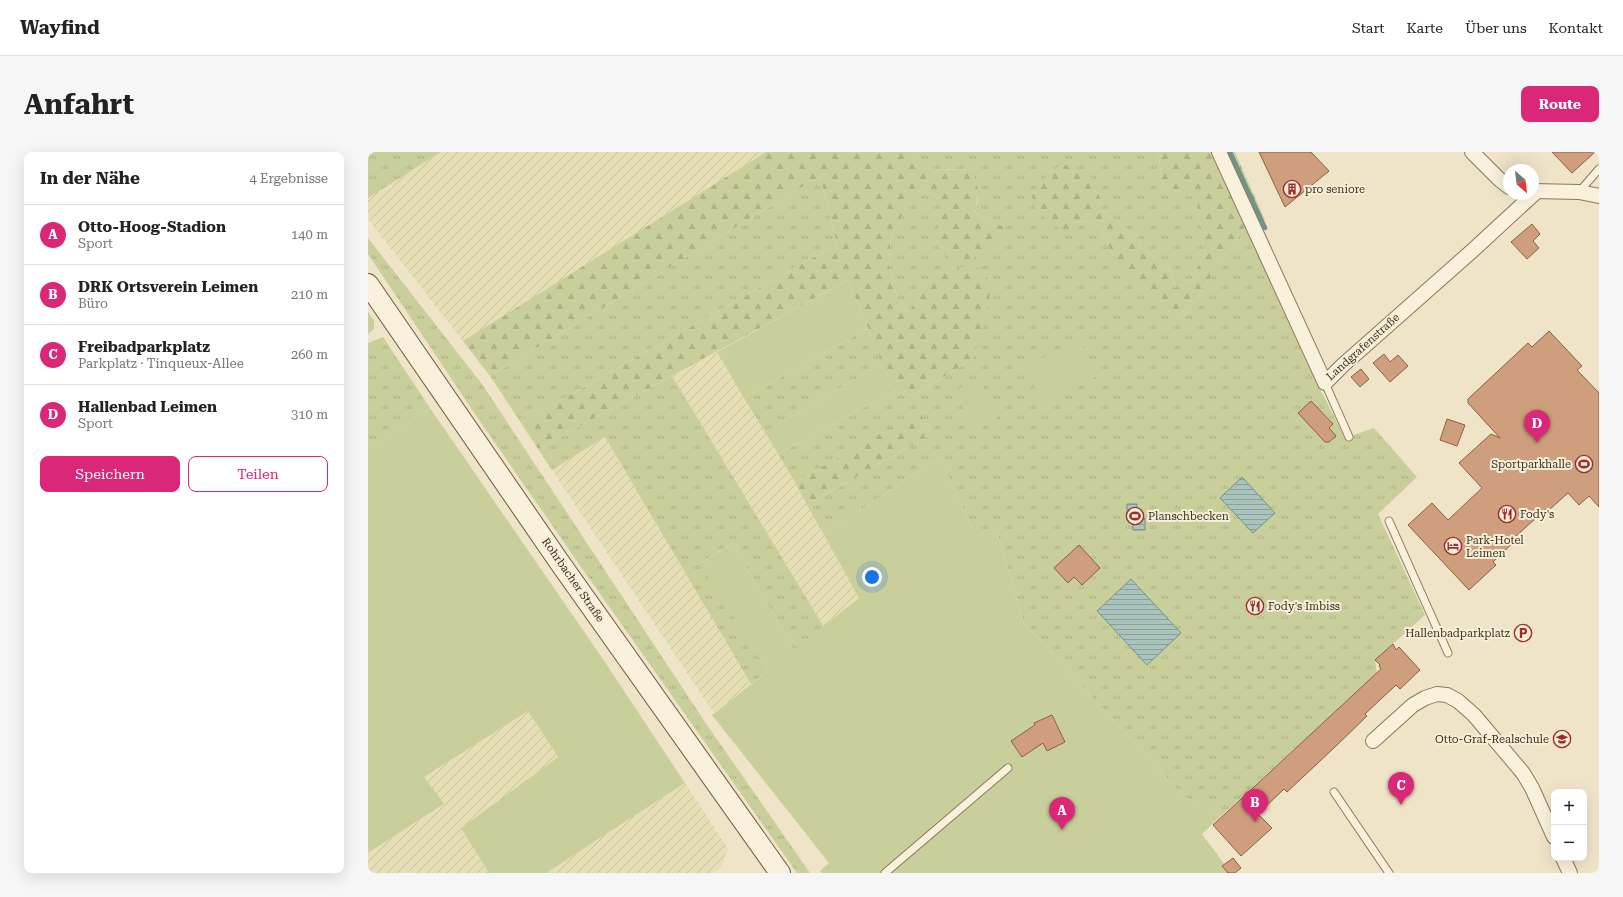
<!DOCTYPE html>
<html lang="de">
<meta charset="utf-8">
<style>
body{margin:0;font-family:"Roboto Serif",serif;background:#f6f6f6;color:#222}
.controls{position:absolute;right:12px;bottom:12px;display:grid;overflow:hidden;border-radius:8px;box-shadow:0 4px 16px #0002}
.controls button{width:36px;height:36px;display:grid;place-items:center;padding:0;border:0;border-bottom:1px solid #e0e0e0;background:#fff;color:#222;font:20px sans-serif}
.compass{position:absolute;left:1135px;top:12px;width:36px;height:36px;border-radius:50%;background:#fff;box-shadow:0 4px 16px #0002;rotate:152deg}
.you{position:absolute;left:504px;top:425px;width:14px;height:14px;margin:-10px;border:3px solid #fff;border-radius:50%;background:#1a73e8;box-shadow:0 0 0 6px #1a73e833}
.badge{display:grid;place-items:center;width:26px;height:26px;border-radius:50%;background:#db2777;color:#fff;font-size:13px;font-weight:700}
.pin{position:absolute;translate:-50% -33px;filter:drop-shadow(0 1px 2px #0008)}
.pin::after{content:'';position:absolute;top:21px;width:14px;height:12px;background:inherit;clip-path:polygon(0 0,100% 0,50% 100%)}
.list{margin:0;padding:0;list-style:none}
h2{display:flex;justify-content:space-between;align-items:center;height:52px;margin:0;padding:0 16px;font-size:17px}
h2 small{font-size:13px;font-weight:400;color:#767676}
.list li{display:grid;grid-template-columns:26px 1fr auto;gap:12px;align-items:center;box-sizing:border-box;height:60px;padding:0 16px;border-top:1px solid #e0e0e0}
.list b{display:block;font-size:15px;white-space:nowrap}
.list p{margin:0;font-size:13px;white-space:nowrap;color:#767676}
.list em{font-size:13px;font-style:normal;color:#767676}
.actions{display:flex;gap:8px;padding:12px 16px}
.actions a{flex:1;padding:9px 0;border:1px solid #db2777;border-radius:8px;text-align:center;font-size:14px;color:#db2777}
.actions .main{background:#db2777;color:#fff}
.map{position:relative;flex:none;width:1231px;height:721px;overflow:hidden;border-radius:8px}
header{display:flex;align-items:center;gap:24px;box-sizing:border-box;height:56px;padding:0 20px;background:#fff;border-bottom:1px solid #e0e0e0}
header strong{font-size:19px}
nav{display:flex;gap:22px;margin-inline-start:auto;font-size:14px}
.intro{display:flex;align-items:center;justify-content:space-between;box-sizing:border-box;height:96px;padding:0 24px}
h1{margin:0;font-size:28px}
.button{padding:10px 18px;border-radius:8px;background:#db2777;color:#fff;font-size:14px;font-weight:700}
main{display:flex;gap:24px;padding:0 24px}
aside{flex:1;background:#fff;border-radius:8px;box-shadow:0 4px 16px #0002}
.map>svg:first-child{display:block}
</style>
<header>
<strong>Wayfind</strong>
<nav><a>Start</a><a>Karte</a><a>Über uns</a><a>Kontakt</a></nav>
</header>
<div class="intro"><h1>Anfahrt</h1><a class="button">Route</a></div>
<main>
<aside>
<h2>In der Nähe<small>4 Ergebnisse</small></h2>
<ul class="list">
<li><span class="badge">A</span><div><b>Otto-Hoog-Stadion</b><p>Sport</p></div><em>140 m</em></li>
<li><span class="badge">B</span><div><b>DRK Ortsverein Leimen</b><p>Büro</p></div><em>210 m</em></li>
<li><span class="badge">C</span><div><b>Freibadparkplatz</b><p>Parkplatz · Tinqueux-Allee</p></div><em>260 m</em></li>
<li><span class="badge">D</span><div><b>Hallenbad Leimen</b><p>Sport</p></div><em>310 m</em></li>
</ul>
<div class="actions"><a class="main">Speichern</a><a>Teilen</a></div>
</aside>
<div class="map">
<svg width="1231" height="721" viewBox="0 0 1231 721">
<defs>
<pattern id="farmland-furrows" width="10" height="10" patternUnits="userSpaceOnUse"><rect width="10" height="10" fill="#e6deb5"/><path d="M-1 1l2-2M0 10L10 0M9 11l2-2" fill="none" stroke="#c6bf9b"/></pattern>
<pattern id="grass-tufts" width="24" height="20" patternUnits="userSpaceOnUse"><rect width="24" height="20" fill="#c9cf9b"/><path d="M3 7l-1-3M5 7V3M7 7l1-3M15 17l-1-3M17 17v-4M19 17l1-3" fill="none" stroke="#aeb285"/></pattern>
<pattern id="forest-firs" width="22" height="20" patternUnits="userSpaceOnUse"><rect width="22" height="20" fill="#c9cf9b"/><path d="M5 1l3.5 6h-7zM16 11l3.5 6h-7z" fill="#aeb285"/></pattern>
<pattern id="water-rules" width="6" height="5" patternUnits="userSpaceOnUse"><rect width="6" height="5" fill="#a9c4bc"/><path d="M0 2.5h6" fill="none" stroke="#8ba098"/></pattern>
</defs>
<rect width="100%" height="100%" fill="#f0e4c8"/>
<g fill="url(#farmland-furrows)">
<polygon points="73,0 398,0 95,189 0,67 0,46"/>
<polygon points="349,200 427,330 492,446 456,475 304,224"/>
<polygon points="237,285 383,532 346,561 184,318"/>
<polygon points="160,559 190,605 93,676 121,721 42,721 41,719 38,721 0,721 0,701 76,653 56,625"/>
<polygon points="317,631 360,697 352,717 345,721 178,721"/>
</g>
<g fill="url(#grass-tufts)">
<polygon points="0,0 73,0 0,46"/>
<polygon points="551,0 790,0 795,35 831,45 829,65 837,100 823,129 807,136 800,115 773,96 770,85 735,59 726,28 705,71 720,68 732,75 745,103 814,167 877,75 949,231 977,286 1006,276 1049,325 1010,362 1057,463 1007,508 1009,521 853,664 815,644 655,470 629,379 605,379 572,305 456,383 439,353 562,283 552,260 427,330 410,302 526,239 545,244 604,207 606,198 557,132 550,150 539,160 534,154 525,135 521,110 523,83 542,49 558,39 573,47 573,64 637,76 617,68 607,60 610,46 601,18 559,17 546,13"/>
<polygon points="452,24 469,92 153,271 122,224"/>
<polygon points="0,86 114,232 337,570 442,721 429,721 211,412 109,265 0,102"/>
<polygon points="500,176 515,211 397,280 376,246"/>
<polygon points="15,185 62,256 0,297 0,191"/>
<polygon points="304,224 456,475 426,498 364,391 333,411 400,519 383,532 237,285 184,318 170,297"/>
</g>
<g fill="url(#forest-firs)">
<path d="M398 0H551L546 13 559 17 601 18C613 32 610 42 607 60L617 68 637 75V89L604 107 583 110 568 92 573 64V47L558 39 542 50 523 83 521 110 525 135 534 154 539 160 550 150 557 132 576 120 595 115 613 117 624 133 615 176 604 207 545 244 526 239 480 128 170 297 153 271 469 92 452 24 122 224 95 189Z"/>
<polygon points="790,0 867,0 897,68 877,75 814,167 770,137 745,103 732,75 720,68 705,71 698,82 668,59 664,44 671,31 694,11 727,28 735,59 770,85 773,96 800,115 807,136 823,129 837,100 829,65 830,45 795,35"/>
<polygon points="552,259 562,283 439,353 427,330"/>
</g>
<g fill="#c9cf9b">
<polygon points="480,128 500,176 376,246 349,200"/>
<polygon points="0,160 6,169 6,177 0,182"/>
<polygon points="711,187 730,224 675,251 657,215"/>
<polygon points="515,211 526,239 410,302 397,280"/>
<polygon points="609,226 632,264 608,278 586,240"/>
<polygon points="62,256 237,510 317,631 178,721 121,721 93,676 190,605 160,559 56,625 76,652 0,701 0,297"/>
<polygon points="572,305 605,379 629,379 655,470 815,644 853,664 834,682 863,721 454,721 452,719 461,711 344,563 400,519 332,412 364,391 426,498 491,446 456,383"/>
</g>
<g fill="url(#water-rules)" stroke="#6f938a">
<polygon points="874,325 907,361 885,381 852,346"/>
<polygon points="759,352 769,352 769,366 777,366 777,378 765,378 765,362 759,362"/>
<polygon points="763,427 813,481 779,513 729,459"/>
</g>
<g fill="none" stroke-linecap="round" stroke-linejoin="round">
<polyline stroke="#6f938a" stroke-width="4.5" points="862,0 897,76"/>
</g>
<g fill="#cf9f7d" stroke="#8d5f41">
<polygon points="891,0 943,0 961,19 917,55"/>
<polygon points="1184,0 1227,0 1204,21"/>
<polygon points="1164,72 1172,82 1165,89 1171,96 1159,107 1143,90"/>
<polygon points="1181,179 1214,214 1209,218 1231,241 1231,355 1221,344 1211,353 1200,341 1181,358 1179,356 1146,386 1148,388 1125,410 1128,413 1101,438 1040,373 1064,351 1080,368 1114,336 1091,311 1123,282 1132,286 1100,251 1100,247 1160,191 1164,195"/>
<polygon points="1016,202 1022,210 1030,203 1040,214 1022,230 1005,211"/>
<polygon points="993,217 1001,227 992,235 983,225"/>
<polygon points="943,249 965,272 961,276 968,284 961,290 957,290 930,261"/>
<polygon points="1079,267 1097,273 1089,294 1072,288"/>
<polygon points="711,393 732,416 714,433 706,425 700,431 686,416"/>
<polygon points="1025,492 1028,498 1031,495 1052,518 1032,537 1028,533 997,562 999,564 967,595 919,640 916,637 890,662 904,676 873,704 845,673 1013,517 1011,514 1012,513 1007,508"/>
<polygon points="684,563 697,590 679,599 675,591 654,605 643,589 667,573 666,571"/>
<polygon points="865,706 873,716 867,721 860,721 854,714"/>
</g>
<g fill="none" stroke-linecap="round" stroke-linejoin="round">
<defs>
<g id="lane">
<polyline points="1211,40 1231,17"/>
<polyline points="957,231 981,285"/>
<polyline points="1021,369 1080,501"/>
<polyline points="966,640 1021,721"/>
<polyline points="517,721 640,616"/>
</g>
<g id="street">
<polyline points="851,0 957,231 975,213 1104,99 1168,40"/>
<polyline points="1104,0 1132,28 1141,35"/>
<polyline points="1165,39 1211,40 1231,44"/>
<polyline points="1005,589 1045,553 1057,546 1069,542 1079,543 1090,549 1106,563 1155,621 1164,636 1186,685"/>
<polyline points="1195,706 1202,721"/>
</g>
<polyline id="secondary" points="0,132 192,411 412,721"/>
</defs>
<use href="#lane" stroke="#8d765c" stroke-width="9"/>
<use href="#street" stroke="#8d765c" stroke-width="16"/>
<use href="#secondary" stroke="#6f573f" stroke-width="22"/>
<use href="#lane" stroke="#faf1dc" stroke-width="7"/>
<use href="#street" stroke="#faf1dc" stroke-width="14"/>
<use href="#secondary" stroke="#faf1dc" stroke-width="20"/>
</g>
<defs>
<symbol id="building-ring" viewBox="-11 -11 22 22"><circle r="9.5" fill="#f7eed8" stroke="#9e2a2b" stroke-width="1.5"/><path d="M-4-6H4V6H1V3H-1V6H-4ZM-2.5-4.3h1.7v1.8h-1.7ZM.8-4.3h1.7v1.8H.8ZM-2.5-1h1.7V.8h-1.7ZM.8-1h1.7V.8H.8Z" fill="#9e2a2b"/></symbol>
<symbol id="stadium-ring" viewBox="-11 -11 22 22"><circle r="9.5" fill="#f7eed8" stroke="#9e2a2b" stroke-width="1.5"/><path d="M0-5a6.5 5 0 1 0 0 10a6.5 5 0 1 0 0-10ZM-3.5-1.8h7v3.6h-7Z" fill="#9e2a2b"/></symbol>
<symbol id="restaurant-ring" viewBox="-11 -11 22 22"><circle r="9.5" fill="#f7eed8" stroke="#9e2a2b" stroke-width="1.5"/><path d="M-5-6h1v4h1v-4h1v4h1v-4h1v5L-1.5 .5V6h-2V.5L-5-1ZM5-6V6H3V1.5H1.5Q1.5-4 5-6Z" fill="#9e2a2b"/></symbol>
<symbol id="hotel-ring" viewBox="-11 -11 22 22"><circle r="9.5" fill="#f7eed8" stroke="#9e2a2b" stroke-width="1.5"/><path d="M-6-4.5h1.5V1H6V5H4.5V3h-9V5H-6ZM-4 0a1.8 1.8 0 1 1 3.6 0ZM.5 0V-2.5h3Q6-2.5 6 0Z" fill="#9e2a2b"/></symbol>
<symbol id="parking-ring" viewBox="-11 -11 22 22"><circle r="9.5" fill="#f7eed8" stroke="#9e2a2b" stroke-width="1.5"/><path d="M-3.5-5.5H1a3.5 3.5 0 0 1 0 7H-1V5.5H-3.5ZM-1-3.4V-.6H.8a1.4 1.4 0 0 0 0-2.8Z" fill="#9e2a2b"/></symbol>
<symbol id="school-ring" viewBox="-11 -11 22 22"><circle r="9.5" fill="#f7eed8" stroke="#9e2a2b" stroke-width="1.5"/><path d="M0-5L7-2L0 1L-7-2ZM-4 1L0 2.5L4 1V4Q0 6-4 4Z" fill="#9e2a2b"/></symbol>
</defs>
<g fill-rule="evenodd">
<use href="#building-ring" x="914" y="27" width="20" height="20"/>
<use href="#stadium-ring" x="1206" y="302" width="20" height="20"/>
<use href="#restaurant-ring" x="1129" y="352" width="20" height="20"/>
<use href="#stadium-ring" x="757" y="354" width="20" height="20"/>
<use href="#hotel-ring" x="1075" y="384" width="20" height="20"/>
<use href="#restaurant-ring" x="877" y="444" width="20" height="20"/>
<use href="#parking-ring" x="1145" y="471" width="20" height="20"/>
<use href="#school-ring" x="1184" y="577" width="20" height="20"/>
</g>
<g text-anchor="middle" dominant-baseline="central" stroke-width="4" stroke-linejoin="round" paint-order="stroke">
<g font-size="11" fill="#3d2e20" stroke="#f7eed8" text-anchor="start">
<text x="937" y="37">pro seniore</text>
<text x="1203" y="312" text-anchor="end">Sportparkhalle</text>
<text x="1152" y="362">Fody's</text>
<text x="780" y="364">Planschbecken</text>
<text x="1098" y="388">Park-Hotel<tspan x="1098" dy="13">Leimen</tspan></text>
<text x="900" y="454">Fody's Imbiss</text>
<text x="1142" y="481" text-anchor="end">Hallenbadparkplatz</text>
<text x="1181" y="587" text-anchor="end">Otto-Graf-Realschule</text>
</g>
<g font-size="11" fill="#3d2e20" stroke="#f7eed8">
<text transform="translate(995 195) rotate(-42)">Landgrafenstraße</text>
<text transform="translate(205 428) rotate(55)">Rohrbacher Straße</text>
</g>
</g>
</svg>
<div class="controls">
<button>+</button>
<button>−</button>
</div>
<svg class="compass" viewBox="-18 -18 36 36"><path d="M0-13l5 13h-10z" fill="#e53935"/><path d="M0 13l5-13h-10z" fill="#767676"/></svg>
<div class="you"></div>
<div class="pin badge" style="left:694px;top:678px">A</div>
<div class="pin badge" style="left:887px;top:670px">B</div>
<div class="pin badge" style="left:1033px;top:653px">C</div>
<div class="pin badge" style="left:1169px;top:291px">D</div>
</div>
</main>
